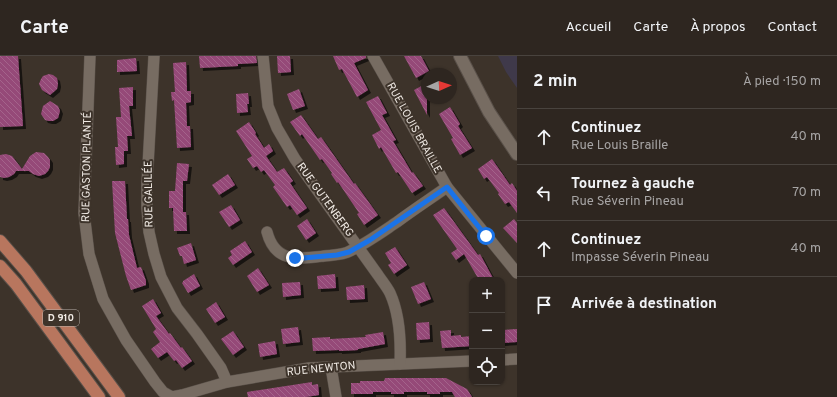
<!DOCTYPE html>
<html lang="fr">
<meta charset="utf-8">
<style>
body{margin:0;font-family:Overpass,sans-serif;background:#362e29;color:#f1f3f6}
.controls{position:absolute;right:12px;bottom:12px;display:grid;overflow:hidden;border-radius:8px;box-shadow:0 1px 3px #0004}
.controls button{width:36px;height:36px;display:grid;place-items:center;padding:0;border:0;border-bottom:1px solid #49433e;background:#2e2620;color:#f1f3f6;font:20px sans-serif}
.compass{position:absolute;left:421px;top:12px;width:36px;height:36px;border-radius:50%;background:#2e2620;box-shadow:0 1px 3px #0004;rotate:87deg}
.stop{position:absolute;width:12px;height:12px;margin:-9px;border:3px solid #1a73e8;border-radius:50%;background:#fff}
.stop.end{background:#1a73e8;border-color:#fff;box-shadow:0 1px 4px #0008}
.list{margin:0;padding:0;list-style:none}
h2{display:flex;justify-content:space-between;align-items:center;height:52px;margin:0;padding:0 16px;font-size:17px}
h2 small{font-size:13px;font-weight:400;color:#a7a5a5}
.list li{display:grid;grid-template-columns:26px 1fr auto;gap:12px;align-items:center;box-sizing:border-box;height:56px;padding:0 16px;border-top:1px solid #49433e}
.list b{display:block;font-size:15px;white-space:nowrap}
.list p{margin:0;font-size:13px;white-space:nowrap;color:#a7a5a5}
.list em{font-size:13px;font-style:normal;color:#a7a5a5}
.icon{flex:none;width:22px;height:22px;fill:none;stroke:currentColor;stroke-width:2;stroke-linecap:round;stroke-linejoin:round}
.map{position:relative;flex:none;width:517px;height:341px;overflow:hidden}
header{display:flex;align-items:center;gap:24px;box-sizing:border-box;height:56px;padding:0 20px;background:#2e2620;border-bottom:1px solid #49433e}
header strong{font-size:19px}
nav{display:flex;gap:22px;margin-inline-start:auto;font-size:14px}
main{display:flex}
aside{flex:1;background:#2e2620}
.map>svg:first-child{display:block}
</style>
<header>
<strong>Carte</strong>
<nav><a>Accueil</a><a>Carte</a><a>À propos</a><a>Contact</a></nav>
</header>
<main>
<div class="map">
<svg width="517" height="341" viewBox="0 0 517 341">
<defs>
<pattern id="building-back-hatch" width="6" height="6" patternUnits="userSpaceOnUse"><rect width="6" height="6" fill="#954978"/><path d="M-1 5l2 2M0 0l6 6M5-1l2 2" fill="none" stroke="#a4638b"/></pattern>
<filter id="shadow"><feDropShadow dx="3" dy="3" stdDeviation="0" flood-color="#0009"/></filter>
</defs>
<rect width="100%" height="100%" fill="#3d332a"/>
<polygon fill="#3f394a" points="498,0 517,0 517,32 506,16"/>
<g fill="url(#building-back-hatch)" filter="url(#shadow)">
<polygon points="0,0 18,0 23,70 0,71"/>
<polygon points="199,0 256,0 257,7 238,8 238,10 200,12"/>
<polygon points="277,0 290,0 291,16 278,17"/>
<polygon points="333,0 366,0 366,2 354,7 368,34 357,41 342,13 339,14"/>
<polygon points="404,0 421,0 429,15 416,22"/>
<polygon points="136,2 137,15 117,16 117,4"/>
<polygon points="186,6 187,35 191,35 191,46 186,47 187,70 190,70 191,91 177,92 174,44 172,45 171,36 175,36 173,7"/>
<polygon points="49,18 53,19 57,22 58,28 57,33 50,39 42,34 39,28 41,23 43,20"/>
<polygon points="427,27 427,59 414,34"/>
<polygon points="133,31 133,50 129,50 132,80 127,80 128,95 124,95 124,108 116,109 115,91 118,91 116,61 121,61 119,32"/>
<polygon points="299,33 305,50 293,54 287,38"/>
<polygon points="248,37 249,48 247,48 248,56 237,57 236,38"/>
<polygon points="378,40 387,57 382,59 396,84 393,85 412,117 413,116 423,130 412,137 398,116 396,117 381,91 379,93 372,79 381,74 366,46"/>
<polygon points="50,45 58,50 60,55 58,62 53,65 49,65 45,64 41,58 43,50"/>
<polygon points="450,51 460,68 458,70 472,92 460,99 451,83 453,82 439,58"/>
<polygon points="301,59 318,83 321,81 354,128 355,127 378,159 364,169 357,158 359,157 338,126 337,127 331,118 332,117 322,103 320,104 302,78 300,80 290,66"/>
<polygon points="249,66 256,77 255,78 264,92 269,88 273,95 266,100 277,116 284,112 293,125 290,127 307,152 297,159 290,149 287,151 273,131 275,129 264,114 261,116 257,110 253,112 247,103 252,100 236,75"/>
<polygon points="36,96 44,97 48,101 50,104 50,111 48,115 45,118 39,120 33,118 29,115 16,115 14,118 9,121 4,122 0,121 0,99 6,98 12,100 22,113 30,100"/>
<polygon points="492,103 510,129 512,127 517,135 517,157 509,146 505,148 498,138 499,137 487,121 484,123 478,113"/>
<polygon points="177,107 189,108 187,125 183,125 183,156 186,156 187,175 174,175 173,152 169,152 169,135 175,135"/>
<polygon points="228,118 235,129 219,139 212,129"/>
<polygon points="112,125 125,125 127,163 128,163 129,179 137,212 141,211 146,225 146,229 131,234 126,220 115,177"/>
<polygon points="231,149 240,164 229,171 219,156"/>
<polygon points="444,152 478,199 480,198 494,224 479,224 464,198 456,204 451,197 457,193 433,159"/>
<polygon points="307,163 316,177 306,184 297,170"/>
<polygon points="514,163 517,167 517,187 503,172"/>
<polygon points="245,185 252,196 233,209 228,202 232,199 230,195"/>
<polygon points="191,187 196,204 184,208 182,200 180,200 177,192"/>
<polygon points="395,191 407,209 394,218 388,209 391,207 385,197"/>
<polygon points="258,212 269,229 257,236 247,220"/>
<polygon points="194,218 200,230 188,237 182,227 183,226 183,225"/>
<polygon points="335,218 336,232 318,233 317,220"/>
<polygon points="300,226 301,239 283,241 282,227"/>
<polygon points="424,226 431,243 418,248 411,231"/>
<polygon points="364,229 365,243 347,244 346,231"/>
<polygon points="153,243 161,257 156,260 169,278 170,277 181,292 182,291 192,305 182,312 176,304 174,305 167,296 158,302 151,293 160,286 153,276 156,273 142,250"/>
<polygon points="216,246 225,261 215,267 206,253"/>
<polygon points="429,266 430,283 417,284 416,267"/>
<polygon points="298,271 300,286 283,288 281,273"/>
<polygon points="517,273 517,286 502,287 502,274"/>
<polygon points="451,274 451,280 461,279 461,281 472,280 472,290 442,292 440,275"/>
<polygon points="233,275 244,291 233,299 221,283"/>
<polygon points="383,276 385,288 358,293 358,294 339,295 339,294 313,295 312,282 330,281 330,283 366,281 365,279"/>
<polygon points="275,285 277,298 260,301 258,288"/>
<polygon points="385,322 446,322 467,333 472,341 455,341 452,336 440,336 440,338 427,338 427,336 404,336 404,338 391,338 391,336 373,336 373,338 351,338 351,327 360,327 360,325 384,325"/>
<polygon points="312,326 312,329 318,328 319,339 306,341 248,341 247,336"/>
</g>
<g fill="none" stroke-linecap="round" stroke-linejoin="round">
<defs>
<g id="minor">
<polyline points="90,0 84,157 89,198 103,243 126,284 155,326 163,336 172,341 182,339 227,326 309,312 331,311 472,305"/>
<polyline points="154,0 147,128 147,152 149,176 154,198 161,221 177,252 197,278 221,312 227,326"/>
<path d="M263 0 268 50 277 72 295 103 378 219C382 225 387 231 390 237 400 259 401 284 400 308"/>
<polyline points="373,0 447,131 517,217"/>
<path d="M267 176C275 207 298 203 324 200 332 199 343 199 350 195 367 187 382 176 397 166 413 154 430 143 447 131"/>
<polyline points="502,304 517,303"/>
<polyline points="331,311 336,341"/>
</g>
<polyline id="secondary" points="460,0 489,56 517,98"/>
<g id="primary">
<polyline points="0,185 26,215 119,341"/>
<polyline points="0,210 16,228 99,341"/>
</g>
</defs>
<use href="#minor" stroke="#595049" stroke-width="12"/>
<use href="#secondary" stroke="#595049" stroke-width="14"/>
<use href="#primary" stroke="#595049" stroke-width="14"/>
<use href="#minor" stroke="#776c62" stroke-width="11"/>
<use href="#secondary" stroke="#776c62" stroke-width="12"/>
<use href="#primary" stroke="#b8765e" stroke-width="12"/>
</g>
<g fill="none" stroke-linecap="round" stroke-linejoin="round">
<polyline stroke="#1a73e8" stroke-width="5" points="295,202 303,202 337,199 349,196 370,184 447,131 486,180"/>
</g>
<g text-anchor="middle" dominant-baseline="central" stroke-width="4" stroke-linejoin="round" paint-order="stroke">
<rect fill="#3d332a" stroke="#bab3ac" stroke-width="1" x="43" y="254" width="36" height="16" rx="3"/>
<g font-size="10" font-weight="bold" fill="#f0eae4">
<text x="61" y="262">D 910</text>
</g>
<g font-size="11" fill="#f0eae4" stroke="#3d332a">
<text transform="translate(414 72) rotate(61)">RUE LOUIS BRAILLE</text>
<text transform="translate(87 111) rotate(-89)">RUE GASTON PLANTÉ</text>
<text transform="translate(149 138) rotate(-91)">RUE GALILÉE</text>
<text transform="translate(325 144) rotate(54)">RUE GUTENBERG</text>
<text transform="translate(321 313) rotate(-6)">RUE NEWTON</text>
</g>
</g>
</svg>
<div class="controls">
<button>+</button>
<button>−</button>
<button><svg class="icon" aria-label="locate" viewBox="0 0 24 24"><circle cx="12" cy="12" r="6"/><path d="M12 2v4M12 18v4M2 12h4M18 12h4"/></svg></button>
</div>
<svg class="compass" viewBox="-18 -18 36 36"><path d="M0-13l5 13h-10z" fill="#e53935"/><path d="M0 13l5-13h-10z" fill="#a7a5a5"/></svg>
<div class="stop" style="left:486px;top:180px"></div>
<div class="stop end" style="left:295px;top:202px"></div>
</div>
<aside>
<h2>2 min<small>À pied · 150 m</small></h2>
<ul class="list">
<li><svg class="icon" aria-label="ahead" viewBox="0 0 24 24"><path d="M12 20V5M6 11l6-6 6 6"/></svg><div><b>Continuez</b><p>Rue Louis Braille</p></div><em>40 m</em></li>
<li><svg class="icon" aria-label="left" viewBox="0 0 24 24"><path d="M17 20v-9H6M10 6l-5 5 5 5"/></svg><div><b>Tournez à gauche</b><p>Rue Séverin Pineau</p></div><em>70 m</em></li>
<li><svg class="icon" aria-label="ahead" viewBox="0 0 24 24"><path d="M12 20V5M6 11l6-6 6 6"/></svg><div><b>Continuez</b><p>Impasse Séverin Pineau</p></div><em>40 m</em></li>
<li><svg class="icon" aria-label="arrive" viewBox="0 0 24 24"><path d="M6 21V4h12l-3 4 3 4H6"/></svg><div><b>Arrivée à destination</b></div></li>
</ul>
</aside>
</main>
